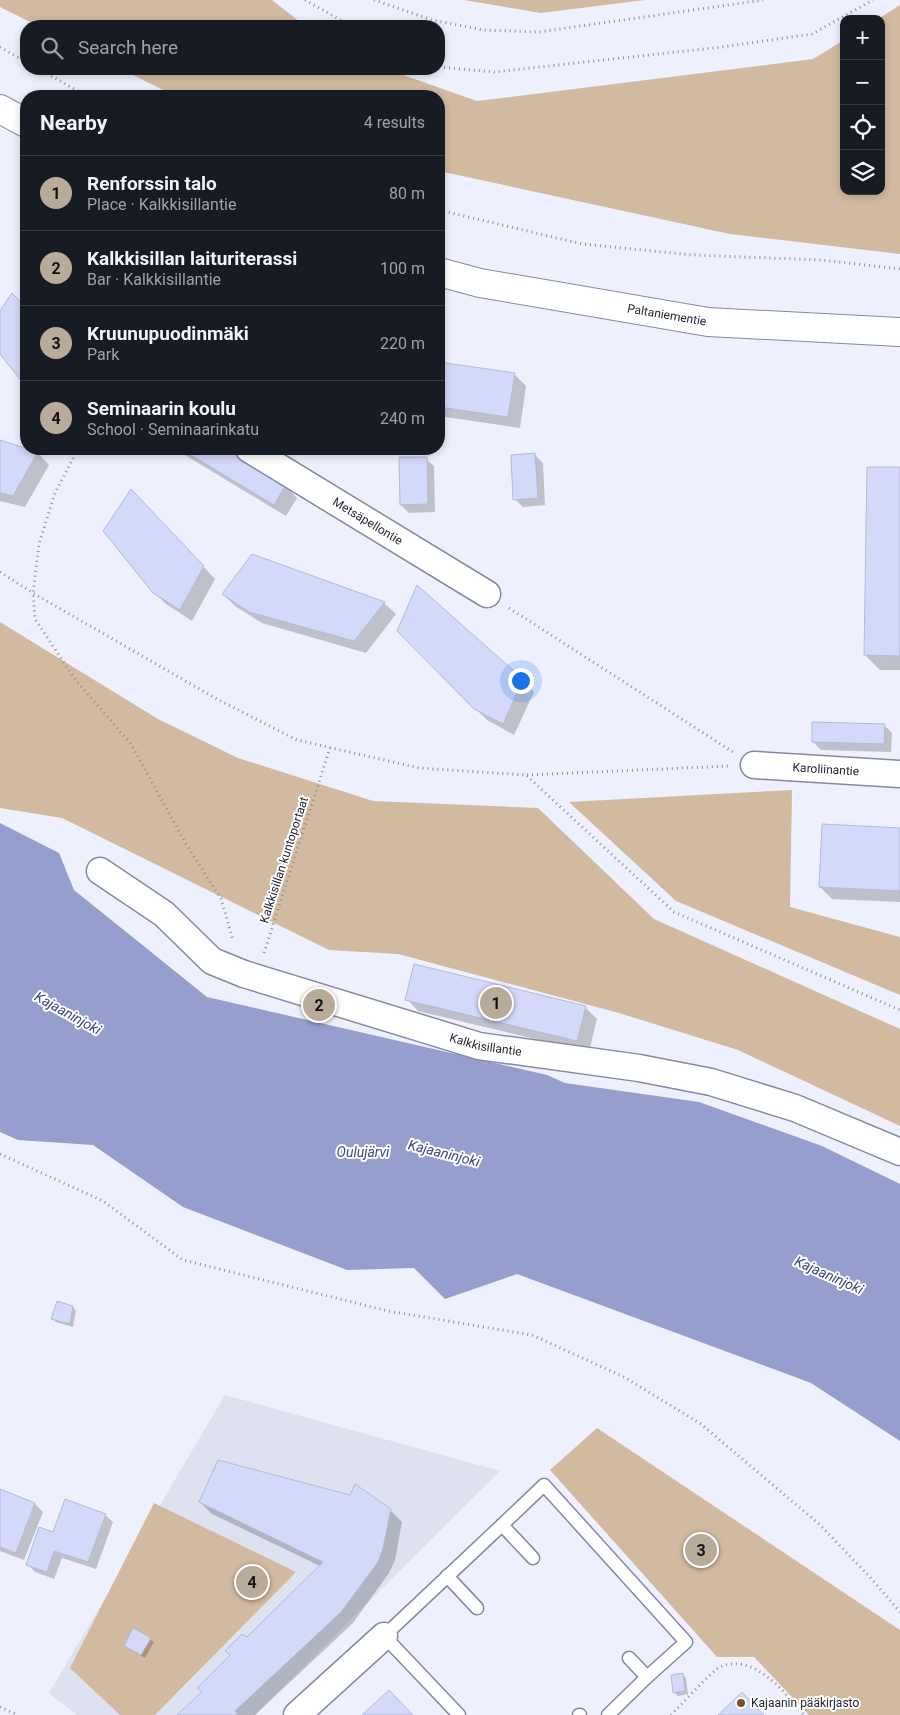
<!DOCTYPE html>
<meta charset="utf-8">
<style>
body{margin:0;font-family:Roboto,sans-serif;background:#242831;color:#f1f3f6}
.controls{position:absolute;right:15px;top:15px;display:grid;overflow:hidden;border-radius:10px;box-shadow:0 2px 8px #0003}
.controls button{width:45px;height:45px;display:grid;place-items:center;padding:0;border:0;border-bottom:1px solid #363941;background:#171b24;color:#f1f3f6;font:25px sans-serif}
.you{position:absolute;left:520px;top:680px;width:18px;height:18px;margin:-12px;border:4px solid #fff;border-radius:50%;background:#1a73e8;box-shadow:0 0 0 8px #1a73e833}
.badge{display:grid;place-items:center;width:32px;height:32px;border-radius:50%;background:#b9ab9a;color:#111;font-size:16px;font-weight:700}
.pin{position:absolute;translate:-50% -50%;border:2px solid #fff;box-shadow:0 1px 5px #0006}
.list{margin:0;padding:0;list-style:none}
h2{display:flex;justify-content:space-between;align-items:center;height:65px;margin:0;padding:0 20px;font-size:21px}
h2 small{font-size:16px;font-weight:400;color:#9ea1a6}
.list li{display:grid;grid-template-columns:32px 1fr auto;gap:15px;align-items:center;box-sizing:border-box;height:75px;padding:0 20px;border-top:1px solid #363941}
.list b{display:block;font-size:19px;white-space:nowrap}
.list p{margin:0;font-size:16px;white-space:nowrap;color:#9ea1a6}
.list em{font-size:16px;font-style:normal;color:#9ea1a6}
.icon{flex:none;width:28px;height:28px;fill:none;stroke:currentColor;stroke-width:2;stroke-linecap:round;stroke-linejoin:round}
.map{position:relative;flex:none;width:900px;height:1715px;overflow:hidden}
.search{position:absolute;background:#171b24;box-shadow:0 2px 8px #0003;left:20px;top:20px;width:425px;height:55px;display:flex;align-items:center;gap:12px;box-sizing:border-box;padding:0 18px;border-radius:20px;color:#9ea1a6;font-size:19px}
.panel{position:absolute;background:#171b24;box-shadow:0 2px 8px #0003;left:20px;top:90px;width:425px;height:365px;border-radius:20px}
.map>svg:first-child{display:block}
</style>
<div class="map">
<svg width="900" height="1715" viewBox="0 0 900 1715">
<rect width="100%" height="100%" fill="#eef0fd"/>
<polygon fill="#dde1f0" points="225,1395 500,1471 255,1715 77,1715 49,1693"/>
<g fill="#d2baa0">
<polygon points="0,0 272,0 305,26 38,26 0,7"/>
<polygon points="464,0 645,0 541,13"/>
<polygon points="900,5 900,254 730,234 439,171 439,96 175,96 121,69 386,69 477,101 813,59 844,40 844,191 881,191 881,19 878,19"/>
<polygon points="0,622 158,719 238,758 373,801 538,808 654,919 900,1029 900,1126 738,1050 619,1013 398,954 329,950 62,818 0,808"/>
<polygon points="792,790 790,907 900,937 900,995 676,901 569,802"/>
<polygon points="597,1428 900,1630 900,1715 809,1715 754,1657 717,1657 550,1470"/>
<polygon points="154,1503 296,1572 155,1715 120,1715 70,1668"/>
</g>
<polygon fill="#959ecc" points="0,823 59,853 74,890 207,997 547,1075 565,1083 699,1102 822,1146 900,1184 900,1441 811,1383 517,1274 445,1299 414,1268 347,1270 183,1207 93,1145 18,1140 0,1132"/>
<g fill="#0003">
<polygon points="13,295 26,309 26,385 0,352 0,313"/>
<polygon points="439,363 514,374 526,386 520,428 439,416"/>
<polygon points="0,441 38,453 49,465 25,507 0,501"/>
<polygon points="175,449 225,449 286,486 297,498 286,516"/>
<polygon points="535,455 543,463 545,505 523,507 515,499"/>
<polygon points="426,459 434,466 435,512 409,513 401,505"/>
<polygon points="900,468 900,670 880,670 865,655"/>
<polygon points="143,503 215,579 192,621 166,604 154,592"/>
<polygon points="252,556 384,603 396,614 366,653 262,623 235,606 223,594"/>
<polygon points="399,631 522,680 534,692 514,735 487,720"/>
<polygon points="884,725 892,733 891,752 821,750 813,742"/>
<polygon points="900,829 900,902 832,899 820,887"/>
<polygon points="407,999 585,1007 597,1019 589,1052 418,1011"/>
<polygon points="73,1307 76,1311 73,1327 56,1322 53,1319"/>
<polygon points="1,1491 35,1504 43,1512 24,1560 0,1551"/>
<polygon points="200,1502 390,1510 402,1522 395,1560 389,1573 353,1623 255,1715 179,1715 203,1692 247,1639 320,1566 212,1514"/>
<polygon points="105,1515 113,1522 96,1569 62,1558 54,1579 35,1572 27,1564 54,1533"/>
<polygon points="150,1639 154,1642 145,1658 125,1646"/>
<polygon points="683,1675 686,1678 688,1694 678,1696 674,1692"/>
</g>
<g fill="#d3d9f8" stroke="#b3bad8">
<polygon points="12,293 26,307 26,387 0,354 0,311"/>
<polygon points="439,362 515,373 508,417 439,407"/>
<polygon points="0,440 38,452 13,496 0,493"/>
<polygon points="181,449 227,449 286,485 274,505"/>
<polygon points="535,453 538,498 513,500 511,455"/>
<polygon points="399,457 427,457 428,504 400,505"/>
<polygon points="867,467 900,467 900,656 864,655"/>
<polygon points="131,489 204,566 180,610 153,593 103,531"/>
<polygon points="252,554 385,602 354,641 249,612 222,594"/>
<polygon points="417,585 523,679 503,724 474,709 397,631"/>
<polygon points="812,722 885,724 884,744 812,742"/>
<polygon points="822,824 900,828 900,891 819,887"/>
<polygon points="414,964 586,1006 577,1041 405,1000"/>
<polygon points="57,1301 73,1306 70,1324 51,1319"/>
<polygon points="218,1460 350,1495 355,1484 391,1509 383,1548 378,1562 341,1612 235,1711 238,1715 177,1715 202,1692 197,1688 230,1655 225,1651 242,1634 247,1637 323,1562 199,1502"/>
<polygon points="0,1489 35,1503 16,1553 0,1547"/>
<polygon points="65,1499 106,1514 88,1562 54,1551 47,1572 26,1565 39,1527 53,1532"/>
<polygon points="133,1628 151,1638 141,1655 124,1646"/>
<polygon points="683,1673 685,1691 673,1693 671,1675"/>
<polygon points="389,1690 413,1715 362,1715"/>
<polygon points="742,1692 764,1715 718,1715"/>
</g>
<g fill="none" stroke-linecap="round" stroke-linejoin="round">
<defs>
<g id="lane">
<polyline points="502,1525 544,1485 686,1642 647,1677"/>
<polyline points="447,1576 477,1608"/>
<polyline points="459,1715 384,1636 502,1525 533,1558"/>
<polyline points="579,1715 580,1715"/>
<polyline points="608,1715 647,1677 629,1658"/>
</g>
<g id="street">
<path id="s1" d="M249 449 487 594"/>
<path id="s2" d="M754 765 900 774"/>
<path id="s3" d="M100 871 164 914 212 961 244 974 479 1046 639 1068 711 1082 795 1108 900 1152"/>
<polyline points="297,1715 384,1636"/>
</g>
<g id="secondary">
<polyline points="0,109 26,123"/>
<path id="s4" d="M439 272 480 283 708 322 900 332"/>
</g>
</defs>
<use href="#lane" stroke="#8389a6" stroke-width="15"/>
<use href="#street" stroke="#8389a6" stroke-width="29"/>
<use href="#secondary" stroke="#8389a6" stroke-width="30"/>
<g stroke="#8d8f9c" stroke-width="3" stroke-dasharray="1 4" stroke-linecap="butt">
<polyline points="305,0 351,26"/>
<polyline points="374,0 432,20 484,30 539,32 763,0"/>
<polyline points="0,47 26,62"/>
<polyline points="439,67 494,72 722,47 812,34 873,0"/>
<polyline points="38,69 87,96"/>
<polyline points="439,210 582,244 693,255 821,260 900,269"/>
<polyline points="78,449 55,493 39,544 33,593 35,619 74,678 131,744 186,844 221,899 233,940"/>
<polyline points="0,572 33,593 215,698 297,740 419,768 526,775 674,912 900,1010"/>
<polyline points="509,608 733,752"/>
<polyline points="527,775 728,766"/>
<polyline points="264,953 330,748"/>
<polyline points="0,1154 103,1201 183,1260 388,1311 532,1335 624,1377 701,1424 819,1524 868,1575 900,1612"/>
<polyline points="0,1707 18,1715"/>
<path d="M671 1715C679 1707 714 1669 720 1667 754 1652 785 1693 804 1715"/>
</g>
<use href="#lane" stroke="#fff" stroke-width="12"/>
<use href="#street" stroke="#fff" stroke-width="26"/>
<use href="#secondary" stroke="#fff" stroke-width="28"/>
</g>
<circle fill="#74522a" stroke="#fff" stroke-width="2" cx="741" cy="1703" r="5"/>
<g text-anchor="middle" dominant-baseline="central" stroke-width="4" stroke-linejoin="round" paint-order="stroke">
<g font-size="12" fill="#252733" stroke="#fff">
<text stroke="none"><textPath href="#s4" startOffset="232">Paltaniementie</textPath></text>
<text stroke="none"><textPath href="#s1" startOffset="139">Metsäpellontie</textPath></text>
<text stroke="none"><textPath href="#s2" startOffset="72">Karoliinantie</textPath></text>
<text transform="translate(284 860) rotate(-72)">Kalkkisillan kuntoportaat</text>
<text stroke="none"><textPath href="#s3" startOffset="431">Kalkkisillantie</textPath></text>
</g>
<g font-size="12" fill="#252733" stroke="#fff" text-anchor="start">
<text x="751" y="1703">Kajaanin pääkirjasto</text>
</g>
<g font-size="14" font-style="italic" fill="#3f4681" stroke="#fff">
<text transform="translate(68 1013) rotate(29)">Kajaaninjoki</text>
<text x="363" y="1152">Oulujärvi</text>
<text transform="translate(444 1153) rotate(14)">Kajaaninjoki</text>
<text transform="translate(829 1275) rotate(24)">Kajaaninjoki</text>
</g>
</g>
</svg>
<div class="controls">
<button>+</button>
<button>−</button>
<button><svg class="icon" aria-label="locate" viewBox="0 0 24 24"><circle cx="12" cy="12" r="6"/><path d="M12 2v4M12 18v4M2 12h4M18 12h4"/></svg></button>
<button><svg class="icon" aria-label="layers" viewBox="0 0 24 24"><path d="M12 4l9 5-9 5-9-5zM3 14l9 5 9-5"/></svg></button>
</div>
<div class="you"></div>
<div class="pin badge" style="left:496px;top:1003px">1</div>
<div class="pin badge" style="left:319px;top:1005px">2</div>
<div class="pin badge" style="left:701px;top:1550px">3</div>
<div class="pin badge" style="left:252px;top:1582px">4</div>
<div class="search"><svg class="icon" aria-label="search" viewBox="0 0 24 24"><circle cx="10" cy="10" r="6"/><path d="M15 15l6 6"/></svg>Search here</div>
<section class="panel">
<h2>Nearby<small>4 results</small></h2>
<ul class="list">
<li><span class="badge">1</span><div><b>Renforssin talo</b><p>Place · Kalkkisillantie</p></div><em>80 m</em></li>
<li><span class="badge">2</span><div><b>Kalkkisillan laituriterassi</b><p>Bar · Kalkkisillantie</p></div><em>100 m</em></li>
<li><span class="badge">3</span><div><b>Kruunupuodinmäki</b><p>Park</p></div><em>220 m</em></li>
<li><span class="badge">4</span><div><b>Seminaarin koulu</b><p>School · Seminaarinkatu</p></div><em>240 m</em></li>
</ul>
</section>
</div>
